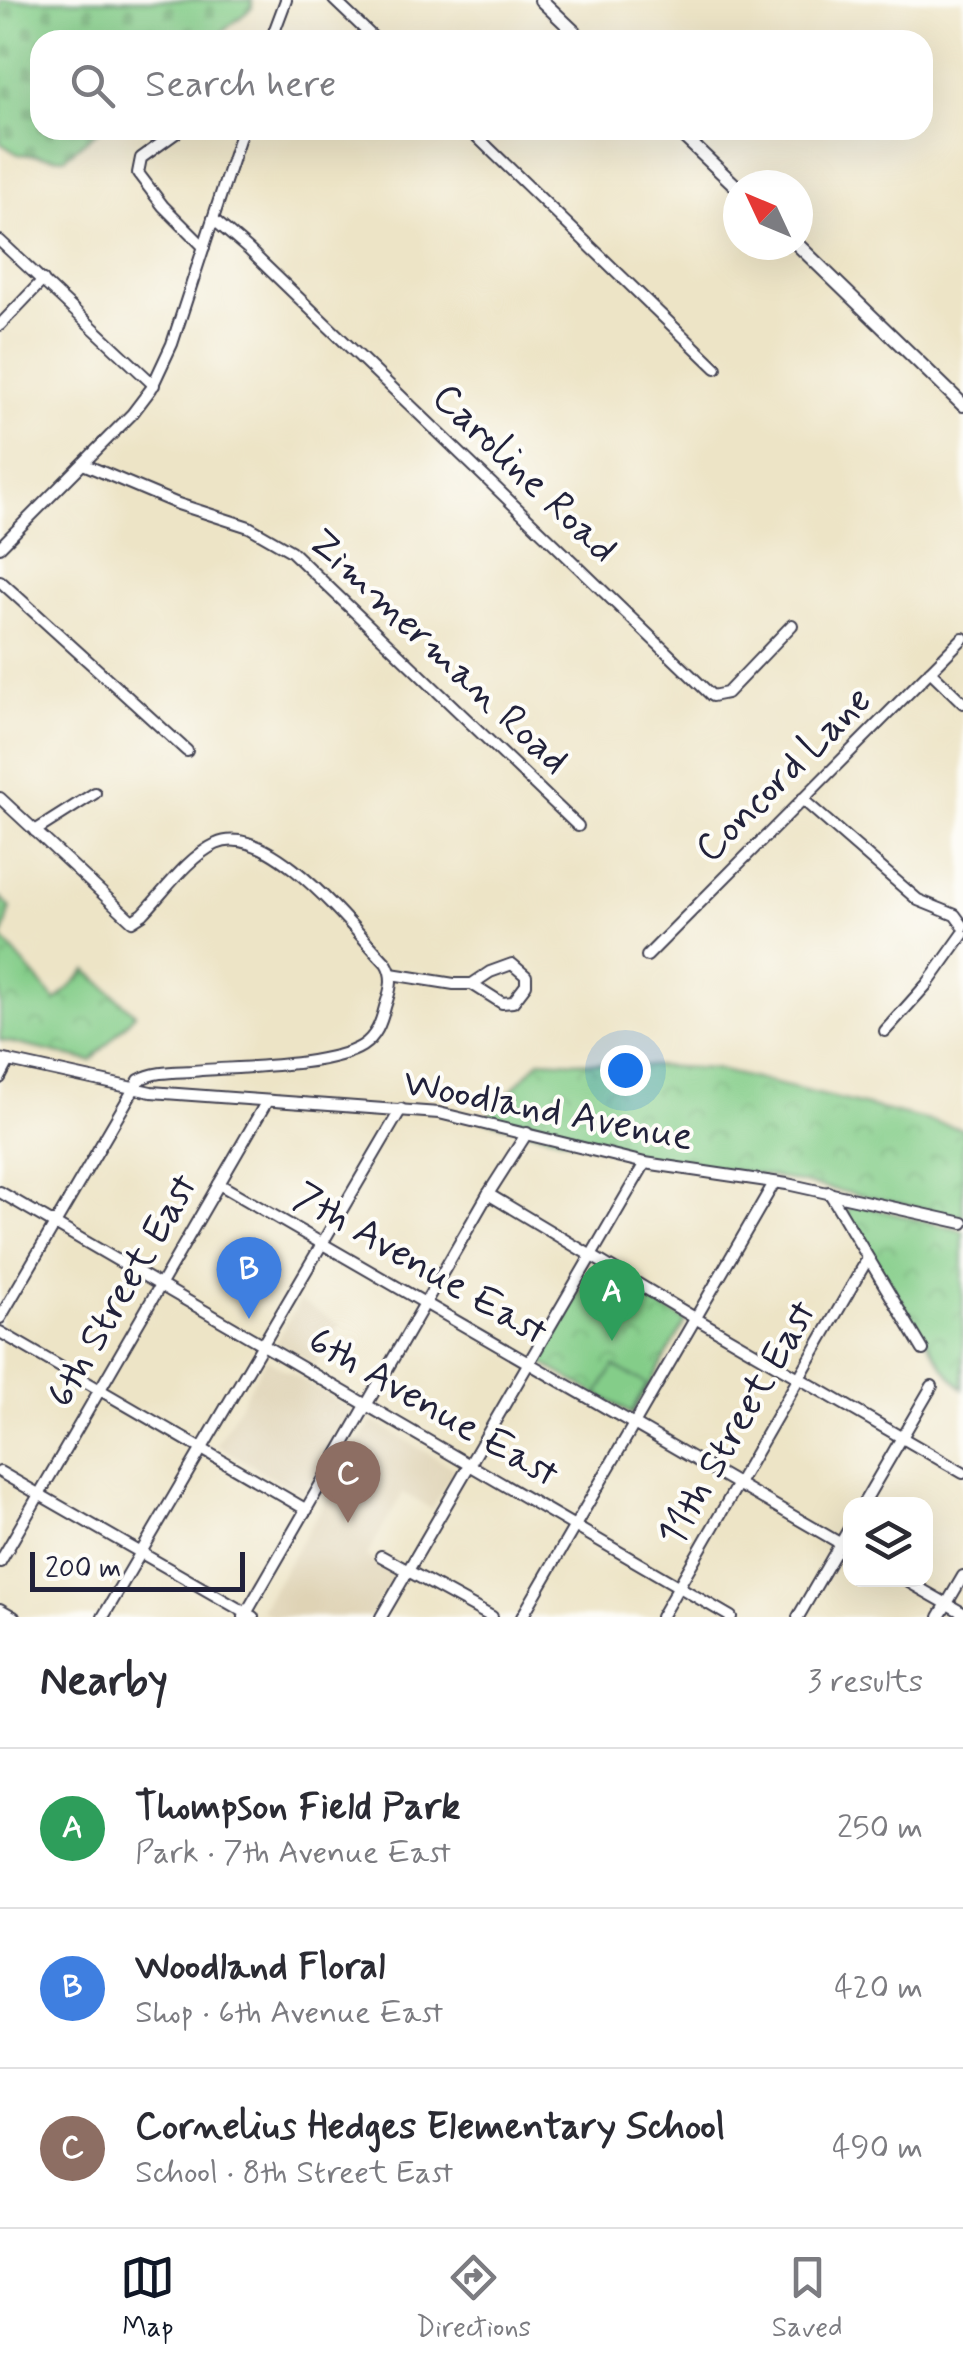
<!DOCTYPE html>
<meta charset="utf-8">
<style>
body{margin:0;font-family:Mynerve,sans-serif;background:#f7f7f7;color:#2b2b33}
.controls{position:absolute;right:30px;bottom:30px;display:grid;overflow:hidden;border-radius:20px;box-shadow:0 10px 40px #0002}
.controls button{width:90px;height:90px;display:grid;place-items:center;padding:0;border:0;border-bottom:2px solid #e1e1e2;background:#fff;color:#2b2b33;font:50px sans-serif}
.compass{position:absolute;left:723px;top:170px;width:90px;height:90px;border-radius:50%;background:#fff;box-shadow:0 10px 40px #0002;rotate:314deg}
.scale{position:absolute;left:30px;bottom:25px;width:215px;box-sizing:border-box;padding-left:10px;border:5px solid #22223b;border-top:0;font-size:28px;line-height:35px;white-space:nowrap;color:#22223b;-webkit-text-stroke:8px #fdfcf7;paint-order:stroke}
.you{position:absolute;left:625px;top:1070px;width:35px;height:35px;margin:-25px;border:8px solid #fff;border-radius:50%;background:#1a73e8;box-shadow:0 0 0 15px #1a73e833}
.badge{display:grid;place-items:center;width:65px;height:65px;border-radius:50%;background:#111827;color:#fff;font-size:32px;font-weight:700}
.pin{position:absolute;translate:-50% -82px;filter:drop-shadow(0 2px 5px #0008)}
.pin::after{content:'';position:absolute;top:52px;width:35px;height:30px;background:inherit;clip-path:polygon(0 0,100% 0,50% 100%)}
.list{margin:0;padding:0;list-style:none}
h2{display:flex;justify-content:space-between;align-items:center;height:130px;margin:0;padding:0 40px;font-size:42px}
h2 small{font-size:32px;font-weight:400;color:#7c7c81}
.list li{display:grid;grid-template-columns:65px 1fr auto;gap:30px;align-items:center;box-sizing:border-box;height:160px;padding:0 40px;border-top:2px solid #e1e1e2}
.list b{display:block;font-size:38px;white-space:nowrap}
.list p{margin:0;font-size:32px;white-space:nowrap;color:#7c7c81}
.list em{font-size:32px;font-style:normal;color:#7c7c81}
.icon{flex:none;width:55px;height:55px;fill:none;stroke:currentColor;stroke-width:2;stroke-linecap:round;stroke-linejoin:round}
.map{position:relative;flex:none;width:963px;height:1617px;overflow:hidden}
.search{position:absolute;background:#fff;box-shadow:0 10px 40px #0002;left:30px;right:30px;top:30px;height:110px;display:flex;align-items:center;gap:25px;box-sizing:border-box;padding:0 35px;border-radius:30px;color:#7c7c81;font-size:38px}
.sheet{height:610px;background:#fff}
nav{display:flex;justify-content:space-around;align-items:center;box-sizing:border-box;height:140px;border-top:2px solid #e1e1e2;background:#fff;font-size:28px;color:#7c7c81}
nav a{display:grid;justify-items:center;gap:5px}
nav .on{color:#111827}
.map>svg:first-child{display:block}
</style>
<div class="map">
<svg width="963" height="1617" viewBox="0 0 963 1617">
<defs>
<pattern id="cemetery-stones" width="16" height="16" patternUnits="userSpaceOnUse" patternTransform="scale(2.5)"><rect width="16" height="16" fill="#84cd89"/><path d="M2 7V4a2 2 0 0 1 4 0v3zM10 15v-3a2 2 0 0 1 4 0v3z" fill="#72b077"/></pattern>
<pattern id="park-crowns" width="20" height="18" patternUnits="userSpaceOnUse" patternTransform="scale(2.5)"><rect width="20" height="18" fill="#84cd89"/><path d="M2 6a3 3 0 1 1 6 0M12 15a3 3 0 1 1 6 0" fill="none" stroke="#72b077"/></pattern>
</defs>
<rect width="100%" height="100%" fill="#fdfcf7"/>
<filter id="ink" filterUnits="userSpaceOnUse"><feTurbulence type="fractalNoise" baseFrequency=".01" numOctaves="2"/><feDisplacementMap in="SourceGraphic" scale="20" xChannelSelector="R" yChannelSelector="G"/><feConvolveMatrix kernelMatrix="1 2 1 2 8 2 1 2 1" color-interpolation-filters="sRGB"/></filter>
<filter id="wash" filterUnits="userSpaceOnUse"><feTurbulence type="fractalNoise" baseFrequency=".0048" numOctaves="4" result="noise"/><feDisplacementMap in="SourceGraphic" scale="40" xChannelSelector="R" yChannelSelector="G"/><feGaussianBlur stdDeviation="2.25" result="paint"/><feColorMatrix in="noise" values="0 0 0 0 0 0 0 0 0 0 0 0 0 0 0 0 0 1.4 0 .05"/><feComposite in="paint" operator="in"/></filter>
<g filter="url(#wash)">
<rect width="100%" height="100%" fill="#ede4c6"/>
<g fill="#dfd3b5">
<polygon points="300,1301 340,1324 315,1365 276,1342"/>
<polygon points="266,1359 353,1409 302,1495 217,1445"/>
<polygon points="372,1421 455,1469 432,1509 403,1493 366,1557 395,1574 370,1617 273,1617 261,1610"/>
</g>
<polygon fill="url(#cemetery-stones)" stroke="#537862" stroke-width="2.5" points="0,0 252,0 252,8 212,40 40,40 40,130 99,130 64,158 18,154 0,143"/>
<g fill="url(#park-crowns)" stroke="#537862" stroke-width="2.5">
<polygon points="0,897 11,908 2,938 56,1001 87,970 135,1014 91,1061 0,1040"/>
<polygon points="540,1060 714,1069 963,1129 963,1217 765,1175 650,1159 484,1120"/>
<polygon points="855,1204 963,1231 963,1389 944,1368 845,1213"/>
<polygon points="593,1267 686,1321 632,1415 539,1361"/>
</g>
<polygon fill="#84cd89" stroke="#537862" stroke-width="2.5" points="614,1366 647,1384 631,1413 598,1394"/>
</g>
<g filter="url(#ink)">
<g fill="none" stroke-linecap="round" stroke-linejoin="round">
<defs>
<g id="minor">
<polyline points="334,0 376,40"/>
<polyline points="271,40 286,0"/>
<polyline points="180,130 141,158 138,173 163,206 204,247"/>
<polyline points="470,130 716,368"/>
<polyline points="213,219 248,249 712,696 727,693 792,625"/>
<polyline points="0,241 154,385"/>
<polyline points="0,325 43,280"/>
<polyline points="83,464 178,504 249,527 291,551 578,826"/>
<polyline points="0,547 132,414 151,389 172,344 242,130"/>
<polyline points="0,581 187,751"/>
<polyline points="930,671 963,703"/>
<path d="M0 798 132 921 143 914C164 892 188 857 216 844 269 820 353 929 386 963 395 977 390 992 385 1007 381 1023 376 1037 362 1046 329 1067 233 1067 192 1071 175 1072 154 1071 139 1080L0 1318"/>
<polyline points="802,799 918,900 955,915 963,926"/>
<polyline points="35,831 95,793"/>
<polyline points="647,956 963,638"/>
<polyline points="391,974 454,984 472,984 502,1003 513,1002 526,985 526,976 512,964 490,972 472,984"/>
<polyline points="885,1031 928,983 963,934"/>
<polyline points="0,1059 151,1092 439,1113 645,1163 787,1184 963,1223"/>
<polyline points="0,1078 9,1061"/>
<polyline points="219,1184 850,1549"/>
<polyline points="0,1192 731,1617"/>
<polyline points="829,1192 923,1350"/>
<polyline points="488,1194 695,1318 963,1473"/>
<polyline points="0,1332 307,1510"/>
<polyline points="0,1472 253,1617"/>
<polyline points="863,1504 932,1386"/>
<polyline points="381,1556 492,1617"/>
<polyline points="0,1562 267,1101"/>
<polyline points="905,1580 963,1613"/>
<polyline points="0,1609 14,1617"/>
<polyline points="103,1617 401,1109"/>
<polyline points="244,1617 488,1194 527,1133"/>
<polyline points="381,1617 645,1163"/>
<polyline points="522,1617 774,1183"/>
<polyline points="661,1617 867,1260"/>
<polyline points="798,1617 850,1527"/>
<polyline points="939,1617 963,1576"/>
</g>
<g id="major">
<polyline points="541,0 583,40"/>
<polyline points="677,130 738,188"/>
<polyline points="798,245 963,405"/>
</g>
</defs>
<use href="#minor" stroke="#403f50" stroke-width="14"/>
<use href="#major" stroke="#403f50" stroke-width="16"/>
<use href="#minor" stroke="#fff" stroke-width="10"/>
<use href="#major" stroke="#fff" stroke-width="12"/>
</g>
</g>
<g text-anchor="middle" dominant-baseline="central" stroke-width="8" stroke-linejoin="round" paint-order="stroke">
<g font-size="40" fill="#22223b" stroke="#fdfcf7">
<text transform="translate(524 474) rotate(44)">Caroline Road</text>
<text transform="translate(438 652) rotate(43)">Zimmerman Road</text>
<text transform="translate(784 775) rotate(-45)">Concord Lane</text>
<text transform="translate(548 1111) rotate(11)">Woodland Avenue</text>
<text transform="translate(420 1265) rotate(30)">7th Avenue East</text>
<text transform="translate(123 1291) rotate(-60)">6th Street East</text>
<text transform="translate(433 1408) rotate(30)">6th Avenue East</text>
<text transform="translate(738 1424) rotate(-60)">11th Street East</text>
</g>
</g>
</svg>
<div class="controls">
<button><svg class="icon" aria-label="layers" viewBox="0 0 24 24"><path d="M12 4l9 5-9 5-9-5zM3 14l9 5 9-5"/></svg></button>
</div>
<svg class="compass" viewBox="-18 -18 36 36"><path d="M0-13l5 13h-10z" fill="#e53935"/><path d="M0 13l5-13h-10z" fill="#7c7c81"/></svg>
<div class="scale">200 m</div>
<div class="you"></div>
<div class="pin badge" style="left:612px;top:1341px;background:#2e9e5b">A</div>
<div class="pin badge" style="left:249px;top:1319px;background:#3f7fe0">B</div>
<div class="pin badge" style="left:348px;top:1523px;background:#8d6e63">C</div>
<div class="search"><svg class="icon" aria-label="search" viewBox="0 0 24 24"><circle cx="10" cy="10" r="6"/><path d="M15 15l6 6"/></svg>Search here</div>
</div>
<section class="sheet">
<h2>Nearby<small>3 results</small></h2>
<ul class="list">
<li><span class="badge" style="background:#2e9e5b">A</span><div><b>Thompson Field Park</b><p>Park · 7th Avenue East</p></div><em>250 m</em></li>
<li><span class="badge" style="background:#3f7fe0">B</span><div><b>Woodland Floral</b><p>Shop · 6th Avenue East</p></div><em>420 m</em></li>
<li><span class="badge" style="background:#8d6e63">C</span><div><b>Cornelius Hedges Elementary School</b><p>School · 8th Street East</p></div><em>490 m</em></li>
</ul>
</section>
<nav>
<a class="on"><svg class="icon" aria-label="map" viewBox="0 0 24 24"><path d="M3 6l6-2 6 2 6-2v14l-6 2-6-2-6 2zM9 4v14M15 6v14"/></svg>Map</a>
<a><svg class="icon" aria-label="directions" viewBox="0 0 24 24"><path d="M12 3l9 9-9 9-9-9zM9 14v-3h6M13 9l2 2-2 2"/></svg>Directions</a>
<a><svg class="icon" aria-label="saved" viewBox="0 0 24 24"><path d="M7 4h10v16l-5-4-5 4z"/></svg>Saved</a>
</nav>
